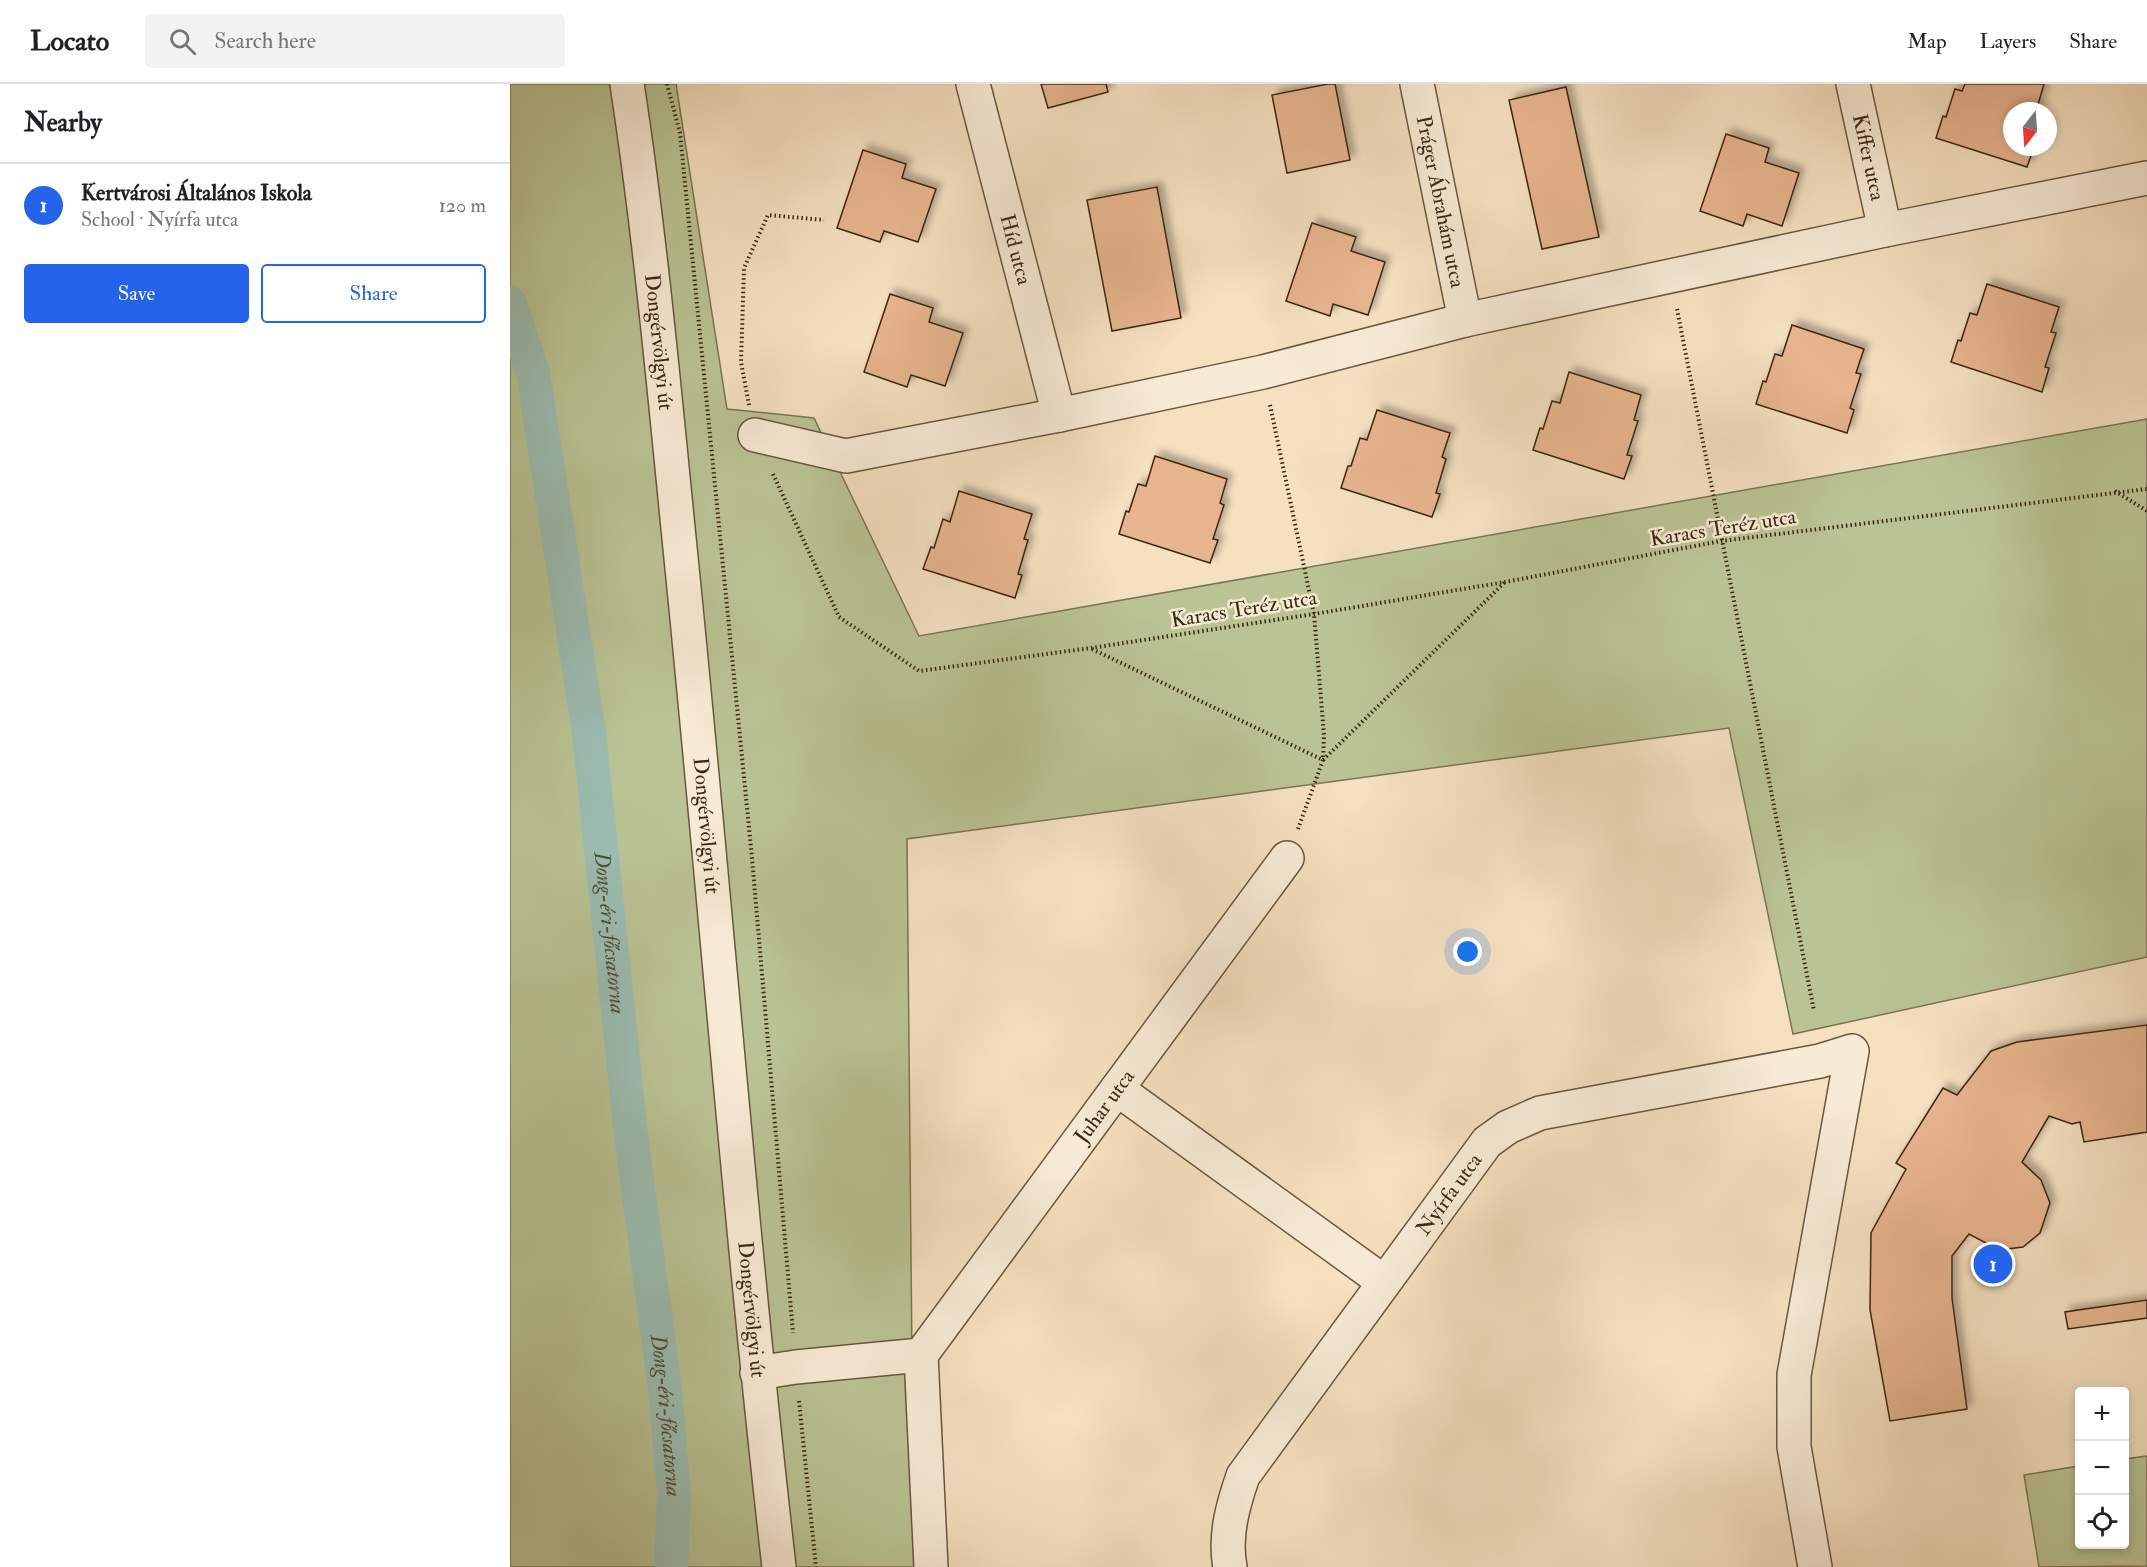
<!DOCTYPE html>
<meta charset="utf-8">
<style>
body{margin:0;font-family:"IM FELL Double Pica",serif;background:#f2f2f2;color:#202124}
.controls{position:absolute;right:18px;bottom:18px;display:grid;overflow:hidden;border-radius:6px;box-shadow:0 3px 9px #0003}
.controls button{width:54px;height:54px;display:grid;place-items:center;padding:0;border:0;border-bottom:2px solid #e0e0e0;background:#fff;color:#202124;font:30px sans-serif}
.compass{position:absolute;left:1493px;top:18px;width:54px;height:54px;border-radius:50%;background:#fff;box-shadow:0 3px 9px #0003;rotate:197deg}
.you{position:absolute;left:958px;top:868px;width:21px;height:21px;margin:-15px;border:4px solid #fff;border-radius:50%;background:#1a73e8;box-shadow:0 0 0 9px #1a73e833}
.badge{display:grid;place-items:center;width:39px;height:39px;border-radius:50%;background:#2563eb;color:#fff;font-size:20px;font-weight:700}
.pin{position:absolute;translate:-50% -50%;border:3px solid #fff;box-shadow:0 2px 6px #0006}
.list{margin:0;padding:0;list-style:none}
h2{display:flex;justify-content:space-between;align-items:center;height:78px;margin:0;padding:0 24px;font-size:26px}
h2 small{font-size:20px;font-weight:400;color:#757577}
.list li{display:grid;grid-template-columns:39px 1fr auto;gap:18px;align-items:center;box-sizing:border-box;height:84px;padding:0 24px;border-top:2px solid #e0e0e0}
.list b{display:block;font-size:22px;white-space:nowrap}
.list p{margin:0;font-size:20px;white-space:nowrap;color:#757577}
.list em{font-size:20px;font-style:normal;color:#757577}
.actions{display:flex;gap:12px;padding:18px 24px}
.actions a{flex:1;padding:14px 0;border:2px solid #2563eb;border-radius:6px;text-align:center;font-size:21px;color:#2563eb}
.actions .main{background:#2563eb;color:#fff}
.icon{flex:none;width:33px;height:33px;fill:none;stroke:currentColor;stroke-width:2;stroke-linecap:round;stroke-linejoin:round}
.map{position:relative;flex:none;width:1637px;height:1483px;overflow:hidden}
header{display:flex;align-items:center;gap:36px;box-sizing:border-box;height:84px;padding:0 30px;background:#fff;border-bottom:2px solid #e0e0e0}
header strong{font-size:28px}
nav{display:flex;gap:33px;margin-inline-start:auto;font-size:21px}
.search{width:420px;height:54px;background:#f2f2f2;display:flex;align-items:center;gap:15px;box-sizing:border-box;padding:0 21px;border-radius:6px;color:#757577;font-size:22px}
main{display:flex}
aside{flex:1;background:#fff}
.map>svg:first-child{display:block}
</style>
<header>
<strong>Locato</strong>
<div class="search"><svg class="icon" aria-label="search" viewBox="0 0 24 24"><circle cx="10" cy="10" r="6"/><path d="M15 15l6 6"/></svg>Search here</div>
<nav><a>Map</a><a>Layers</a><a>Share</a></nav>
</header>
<main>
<aside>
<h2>Nearby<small></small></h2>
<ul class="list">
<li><span class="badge">1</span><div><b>Kertvárosi Általános Iskola</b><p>School · Nyírfa utca</p></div><em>120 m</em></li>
</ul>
<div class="actions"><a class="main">Save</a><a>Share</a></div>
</aside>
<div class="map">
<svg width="1637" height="1483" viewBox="0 0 1637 1483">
<defs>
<filter id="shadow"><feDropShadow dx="5.5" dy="-5.5" stdDeviation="3" flood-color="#0004"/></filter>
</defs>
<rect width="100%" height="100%" fill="#f5e0c0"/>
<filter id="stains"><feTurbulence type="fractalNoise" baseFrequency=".00333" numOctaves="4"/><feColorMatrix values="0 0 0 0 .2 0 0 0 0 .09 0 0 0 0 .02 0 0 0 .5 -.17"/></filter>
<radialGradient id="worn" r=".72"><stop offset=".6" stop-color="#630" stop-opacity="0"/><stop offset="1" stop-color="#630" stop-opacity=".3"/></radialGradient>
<g fill="#bac394" stroke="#7a7653" stroke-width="1.5">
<polygon points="0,0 166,0 217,325 304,334 409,552 1637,335 1637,873 1283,950 1219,644 397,755 404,1483 0,1483"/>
<polygon points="1637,1372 1637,1482 1529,1483 1514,1391 1569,1382 1570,1460 1614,1460 1615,1375"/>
</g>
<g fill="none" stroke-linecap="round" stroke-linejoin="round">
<path stroke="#9cbdb2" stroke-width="34" id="s1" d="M0 219 23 289 79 649 121 1051 155 1305 164 1411 161 1483"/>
</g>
<g fill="#e6b48e" stroke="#3b2812" stroke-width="1.5" filter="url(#shadow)">
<polygon points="531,0 596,0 598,8 538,24"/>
<polygon points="818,0 825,0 840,76 777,89 762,11"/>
<polygon points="1455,0 1534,0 1527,24 1531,25 1530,27 1502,27 1502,63 1524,63 1517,83 1426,54 1433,32 1436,33 1445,5 1452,7"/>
<polygon points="1056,3 1089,153 1032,165 999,16"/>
<polygon points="1216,50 1259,64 1255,78 1289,89 1272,142 1237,130 1233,142 1190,127"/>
<polygon points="353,66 396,80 392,94 426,105 408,158 374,147 370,158 327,144"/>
<polygon points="647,103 671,234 602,247 577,116"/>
<polygon points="802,139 846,153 841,167 875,178 858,231 823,220 820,232 776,217"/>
<polygon points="1477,200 1549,223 1541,248 1546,249 1535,283 1539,284 1532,308 1441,278 1448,256 1451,257 1460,229 1467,231"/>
<polygon points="380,210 423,224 419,238 453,249 435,302 401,291 397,303 354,288"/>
<polygon points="1282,241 1354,265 1346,289 1351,290 1340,324 1344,326 1337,349 1246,320 1253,297 1256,298 1265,270 1272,272"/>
<polygon points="1059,288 1131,311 1124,336 1128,337 1117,371 1122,372 1114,395 1023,366 1030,344 1033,345 1042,317 1050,319"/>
<polygon points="867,326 940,349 932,373 936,375 926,409 930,410 922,433 831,404 838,382 841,382 850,354 857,356"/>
<polygon points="645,372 717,395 710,419 714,421 703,455 708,456 700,479 609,450 616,427 619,428 628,400 636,402"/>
<polygon points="449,407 522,430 514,455 518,456 508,490 512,491 505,514 413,485 421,463 424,464 433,435 440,438"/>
<polygon points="1637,941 1637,1048 1574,1058 1570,1038 1562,1040 1539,1032 1512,1078 1531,1096 1540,1119 1530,1149 1513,1163 1489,1166 1459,1150 1442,1172 1442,1214 1457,1325 1380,1337 1360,1226 1361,1149 1396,1085 1386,1079 1433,1004 1447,1011 1481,967 1507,958"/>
<polygon points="1637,1216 1637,1234 1558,1245 1555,1228"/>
</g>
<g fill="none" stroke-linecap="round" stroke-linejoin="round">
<defs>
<g id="minor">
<path id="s2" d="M117 0C140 150 154 303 169 454 204 797 230 1141 269 1483"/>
<path id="s3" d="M463 0 549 331"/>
<path id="s4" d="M907 0 955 236"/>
<path id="s5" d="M1343 0 1375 146"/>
<polyline points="245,351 336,372 549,331 753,288 955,236 1375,146 1637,94"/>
<polyline points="607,1005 874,1198"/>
<polyline points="411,1271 421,1483"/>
<path id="s6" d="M247 1289 286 1283 411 1271 777 774"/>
<path id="s7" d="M720 1483C714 1452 723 1421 733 1392L977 1058 998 1043 1030 1029 1310 977 1342 967 1284 1291V1363L1305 1483"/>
</g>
</defs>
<use href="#minor" stroke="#6a563e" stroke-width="36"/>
<g stroke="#3b2812" stroke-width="4" stroke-dasharray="1.5 3" stroke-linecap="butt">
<polyline points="157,0 170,49 242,774 283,1249"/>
<polyline points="1167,225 1304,927"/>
<polyline points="239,321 231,278 234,184 258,131 314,136"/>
<polyline points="760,321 804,530 814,651 813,676 788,745"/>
<polyline points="263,390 329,533 409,587 581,564 804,530 995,498 1211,457 1637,405"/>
<polyline points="1605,407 1637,427"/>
<polyline points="582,565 813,676 995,498"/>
<polyline points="289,1317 306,1483"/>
</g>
<use href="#minor" stroke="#f8ebd6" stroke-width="33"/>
</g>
<g text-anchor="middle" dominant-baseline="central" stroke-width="5" stroke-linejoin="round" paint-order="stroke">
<g font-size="21" fill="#3b2812" stroke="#f8ebd6">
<text stroke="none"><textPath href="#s5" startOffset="75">Kiffer utca</textPath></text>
<text stroke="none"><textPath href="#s4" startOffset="120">Práger Ábrahám utca</textPath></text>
<text stroke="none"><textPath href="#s3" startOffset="171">Híd utca</textPath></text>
<text stroke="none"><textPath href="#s2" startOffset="260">Dongérvölgyi út</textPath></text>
<text transform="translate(1213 444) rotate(-9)">Karacs Teréz utca</text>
<text transform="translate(734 525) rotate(-9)">Karacs Teréz utca</text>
<text stroke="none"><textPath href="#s2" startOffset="746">Dongérvölgyi út</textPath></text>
<text stroke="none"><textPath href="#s6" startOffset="474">Juhar utca</textPath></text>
<text stroke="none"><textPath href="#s7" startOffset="442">Nyírfa utca</textPath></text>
<text stroke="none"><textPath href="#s2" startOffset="1232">Dongérvölgyi út</textPath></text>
</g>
<g font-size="22" font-style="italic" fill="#534d3a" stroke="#f8ebd6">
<text stroke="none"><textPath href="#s1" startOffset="639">Dong-éri-főcsatorna</textPath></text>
<text stroke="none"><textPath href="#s1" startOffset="1125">Dong-éri-főcsatorna</textPath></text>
</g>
</g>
<rect width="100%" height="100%" filter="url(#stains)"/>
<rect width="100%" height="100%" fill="url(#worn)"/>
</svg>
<div class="controls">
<button>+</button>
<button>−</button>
<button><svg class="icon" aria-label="locate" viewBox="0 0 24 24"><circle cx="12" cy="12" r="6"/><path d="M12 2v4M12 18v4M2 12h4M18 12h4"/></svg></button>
</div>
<svg class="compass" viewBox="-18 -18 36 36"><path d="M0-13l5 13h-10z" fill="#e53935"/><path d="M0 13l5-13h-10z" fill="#757577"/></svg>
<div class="you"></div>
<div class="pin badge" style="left:1483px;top:1180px">1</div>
</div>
</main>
